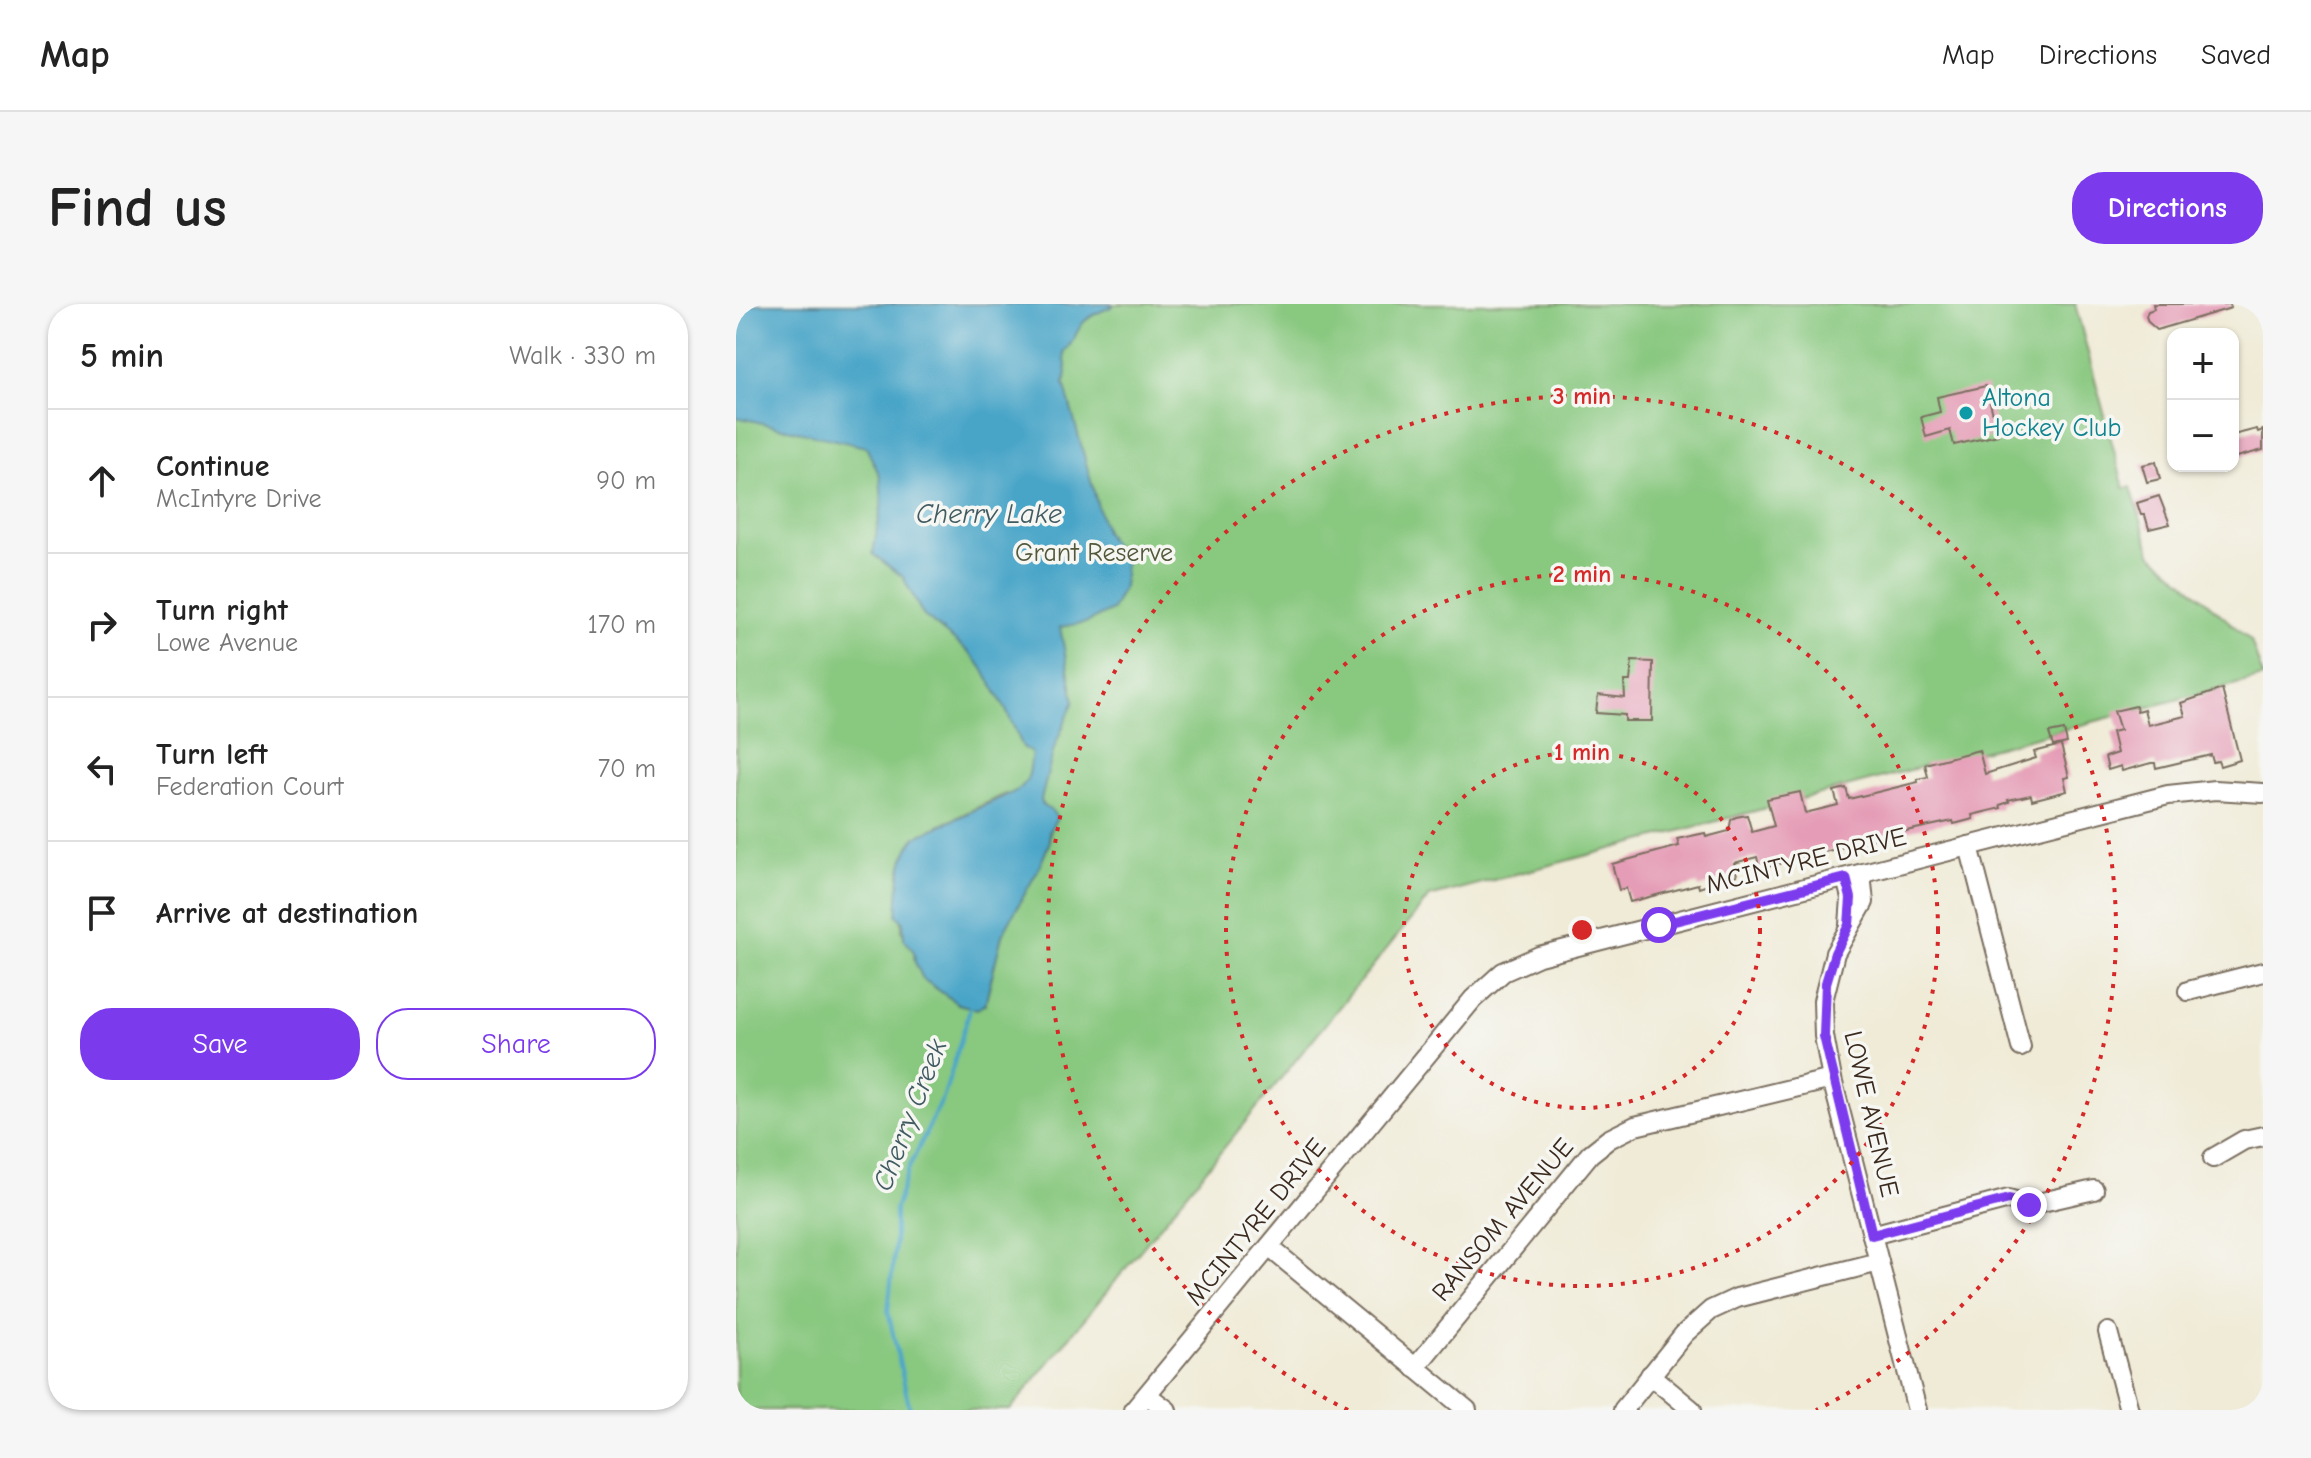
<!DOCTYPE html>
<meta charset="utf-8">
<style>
body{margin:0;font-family:"Comic Neue",sans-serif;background:#f6f6f6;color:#222}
.controls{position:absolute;right:24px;top:24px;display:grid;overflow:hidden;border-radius:16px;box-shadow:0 2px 6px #0004}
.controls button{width:72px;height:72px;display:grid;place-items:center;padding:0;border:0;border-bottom:2px solid #e0e0e0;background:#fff;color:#222;font:40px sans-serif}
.stop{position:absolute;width:24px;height:24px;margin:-18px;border:6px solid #7c3aed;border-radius:50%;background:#fff}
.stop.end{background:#7c3aed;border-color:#fff;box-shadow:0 2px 8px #0008}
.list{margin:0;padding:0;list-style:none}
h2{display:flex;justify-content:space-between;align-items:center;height:104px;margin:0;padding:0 32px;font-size:34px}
h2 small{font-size:26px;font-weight:400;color:#767676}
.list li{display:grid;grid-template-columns:52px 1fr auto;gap:24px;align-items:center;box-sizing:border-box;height:144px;padding:0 32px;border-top:2px solid #e0e0e0}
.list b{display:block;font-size:30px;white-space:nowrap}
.list p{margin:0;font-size:26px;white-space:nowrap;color:#767676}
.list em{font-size:26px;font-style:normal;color:#767676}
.actions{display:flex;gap:16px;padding:24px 32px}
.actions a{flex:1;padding:18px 0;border:2px solid #7c3aed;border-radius:32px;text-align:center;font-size:28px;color:#7c3aed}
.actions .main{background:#7c3aed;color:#fff}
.icon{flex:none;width:44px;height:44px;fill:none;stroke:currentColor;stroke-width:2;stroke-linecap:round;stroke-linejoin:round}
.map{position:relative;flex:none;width:1527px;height:1106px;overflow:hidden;border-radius:32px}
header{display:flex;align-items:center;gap:48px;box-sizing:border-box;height:112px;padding:0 40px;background:#fff;border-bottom:2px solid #e0e0e0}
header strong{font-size:38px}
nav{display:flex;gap:44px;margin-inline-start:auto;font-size:28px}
.intro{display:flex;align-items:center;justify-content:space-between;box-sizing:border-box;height:192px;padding:0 48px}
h1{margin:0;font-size:56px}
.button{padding:20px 36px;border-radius:32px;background:#7c3aed;color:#fff;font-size:28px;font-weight:700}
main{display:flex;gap:48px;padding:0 48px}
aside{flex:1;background:#fff;border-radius:32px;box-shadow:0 2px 6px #0004}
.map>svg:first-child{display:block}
</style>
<header>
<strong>Map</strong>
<nav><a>Map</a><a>Directions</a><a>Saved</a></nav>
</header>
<div class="intro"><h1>Find us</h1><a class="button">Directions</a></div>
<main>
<aside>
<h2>5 min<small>Walk · 330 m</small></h2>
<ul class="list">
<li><svg class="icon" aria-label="ahead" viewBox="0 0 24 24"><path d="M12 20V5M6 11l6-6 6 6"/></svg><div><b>Continue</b><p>McIntyre Drive</p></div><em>90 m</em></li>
<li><svg class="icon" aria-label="right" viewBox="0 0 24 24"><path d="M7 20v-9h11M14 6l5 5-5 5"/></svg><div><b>Turn right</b><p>Lowe Avenue</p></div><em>170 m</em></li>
<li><svg class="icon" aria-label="left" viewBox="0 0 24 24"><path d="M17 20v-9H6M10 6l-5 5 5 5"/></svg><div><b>Turn left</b><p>Federation Court</p></div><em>70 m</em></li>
<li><svg class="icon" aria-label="arrive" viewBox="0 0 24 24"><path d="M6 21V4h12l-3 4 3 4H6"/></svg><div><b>Arrive at destination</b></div></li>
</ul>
<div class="actions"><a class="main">Save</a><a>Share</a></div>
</aside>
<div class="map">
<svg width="1527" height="1106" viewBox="0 0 1527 1106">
<rect width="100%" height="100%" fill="#f6f6f2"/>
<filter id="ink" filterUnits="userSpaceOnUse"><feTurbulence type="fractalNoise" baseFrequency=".0125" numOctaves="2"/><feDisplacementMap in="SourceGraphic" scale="16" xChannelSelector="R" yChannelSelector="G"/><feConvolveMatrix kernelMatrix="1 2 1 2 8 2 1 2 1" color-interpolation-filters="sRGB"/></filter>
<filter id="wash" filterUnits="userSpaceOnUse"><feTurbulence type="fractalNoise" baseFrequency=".006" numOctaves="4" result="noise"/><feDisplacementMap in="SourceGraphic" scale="32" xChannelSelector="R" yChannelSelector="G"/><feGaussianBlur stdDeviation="1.8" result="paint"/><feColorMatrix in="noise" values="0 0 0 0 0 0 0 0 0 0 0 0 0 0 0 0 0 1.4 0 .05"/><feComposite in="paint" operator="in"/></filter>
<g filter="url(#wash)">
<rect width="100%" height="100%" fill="#f0ebd7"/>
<path fill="#88c87f" stroke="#62794e" stroke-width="2" fill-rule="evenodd" d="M0 0H1339L1388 184 1395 183 1415 249 1515 337 1527 373 693 593 274 1106H0ZM269 490 305 496 315 521 313 540 266 631 249 700H222L179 658 178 648 166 628 164 569C172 555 168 547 180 533Z"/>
<path fill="#4aa5c8" stroke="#426873" stroke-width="2" d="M0 0H377V2C367 7 355 10 347 19 339 29 339 37 328 48L331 69 328 79 369 228 389 257 387 284 376 306 352 318 324 323 338 397 318 444 305 496 307 502 316 507 321 514 313 527V540L302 566 266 631 249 700 241 705 222 700 187 675 179 658 178 648 168 635 167 618 161 611C163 584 162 553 180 533L282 486C296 475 293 464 296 449L287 443 269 404 246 363 229 345 187 311 167 273 137 250 146 198 144 172 130 143 0 113Z"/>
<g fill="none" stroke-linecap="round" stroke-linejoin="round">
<polyline stroke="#4aa5c8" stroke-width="4" points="174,1106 152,1007 159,941 159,905 173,864 208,792 235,702"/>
</g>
<g id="blocks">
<g fill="#e59cb6">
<polygon points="1417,0 1494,0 1495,4 1421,26 1412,18 1410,12 1412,7 1418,5"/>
<polygon points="1250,82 1262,131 1218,141 1214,126 1190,133 1185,113 1204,108 1201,93"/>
<polygon points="1521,125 1522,128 1527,126 1527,146 1497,154 1497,131"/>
<polygon points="1420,158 1424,175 1411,178 1406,161"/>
<polygon points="1423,192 1434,220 1413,225 1409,211 1405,211 1401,199"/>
<polygon points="896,357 917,358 916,417 889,417 889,411 860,409 862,391 889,394 888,377 894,377"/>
<polygon points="1486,385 1504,456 1484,462 1482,457 1477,458 1475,451 1420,464 1419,459 1415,459 1386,467 1385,462 1372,466 1369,453 1381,449 1376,428 1384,426 1378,407 1400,402 1401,407 1408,405 1412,421 1449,412 1445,399"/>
<polygon points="1328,426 1331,439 1317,442 1313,429"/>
<polygon points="1325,441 1333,473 1328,474 1331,487 1296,496 1295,491 1272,496 1273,498 1264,501 1265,504 1236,511 1237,515 1218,520 1217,517 1156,530 1024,565 1021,553 998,559 1001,571 963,584 962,580 894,598 890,584 883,586 876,560 943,542 941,535 969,529 970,533 993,527 995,516 1000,513 1011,511 1016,528 1038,522 1031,495 1064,488 1069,509 1102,501 1098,487 1110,484 1113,495 1182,478 1181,475 1192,473 1189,460 1243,446 1249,470 1300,454 1298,448"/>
</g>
</g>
</g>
<g filter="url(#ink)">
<use href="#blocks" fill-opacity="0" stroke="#7a6e5f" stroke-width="2"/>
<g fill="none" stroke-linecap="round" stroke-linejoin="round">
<defs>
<g id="minor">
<polyline points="1233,542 1285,743"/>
<polyline points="1125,570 1128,598 1099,649 1087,697 1088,732 1096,775 1181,1106"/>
<polyline points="1110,574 1115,594 1113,621"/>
<polyline points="1452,687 1527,668"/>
<polyline points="1477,854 1508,836 1527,832"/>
<polyline points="1136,931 1273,895 1293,901 1358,886"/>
<polyline points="533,943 731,1106"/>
<polyline points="1372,1028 1393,1106"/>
<polyline points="679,1064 854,850 873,835 899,822 1096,775"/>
<polyline points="914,1071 956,1106"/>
<polyline points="411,1091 431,1106"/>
<polyline points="398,1106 737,695 767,668 803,652 1432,491 1479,486 1527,489"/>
<polyline points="887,1106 948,1030 975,1006 1001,994 1143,958"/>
</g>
</defs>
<use href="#minor" stroke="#7a6e5f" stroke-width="22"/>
<use href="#minor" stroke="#fff" stroke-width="18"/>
</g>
</g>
<g fill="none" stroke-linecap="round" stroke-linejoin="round" filter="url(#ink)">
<polyline stroke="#7c3aed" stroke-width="10" points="923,621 1110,574 1115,594 1113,621 1099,649 1090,679 1088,732 1136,931 1273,895 1293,901"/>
</g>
<g fill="none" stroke="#d62828" stroke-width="4" stroke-dasharray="4 8">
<circle cx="846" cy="626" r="178"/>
<circle cx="846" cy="626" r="356"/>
<path d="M612 1106A534 534 0 1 1 1080 1106"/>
</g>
<circle fill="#0f9aa8" stroke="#f6f6f2" stroke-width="3" cx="1230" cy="109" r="8"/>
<g text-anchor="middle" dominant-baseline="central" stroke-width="7" stroke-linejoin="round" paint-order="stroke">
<g font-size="26" fill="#0d838f" stroke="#f6f6f2" text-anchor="start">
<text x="1246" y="94">Altona<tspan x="1246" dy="30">Hockey Club</tspan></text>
</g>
<g font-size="26" fill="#52593b" stroke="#f6f6f2">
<text x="358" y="249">Grant Reserve</text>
</g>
<g font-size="26" fill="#3b2a1e" stroke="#f6f6f2">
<text transform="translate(1070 557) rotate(-14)">MCINTYRE DRIVE</text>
<text transform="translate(1135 810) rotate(77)">LOWE AVENUE</text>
<text transform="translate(767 916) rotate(-50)">RANSOM AVENUE</text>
<text transform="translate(520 918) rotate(-51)">MCINTYRE DRIVE</text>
</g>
<g font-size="28" font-style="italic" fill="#415b62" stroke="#f6f6f2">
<text x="253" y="210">Cherry Lake</text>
<text transform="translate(174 811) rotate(-69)">Cherry Creek</text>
</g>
</g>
<circle cx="846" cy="626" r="12" fill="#d62828" stroke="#f6f6f2" stroke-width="4"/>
<g font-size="24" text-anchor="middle" font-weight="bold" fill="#d62828" stroke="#f6f6f2" stroke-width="7" stroke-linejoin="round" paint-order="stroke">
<text x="846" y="100">3 min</text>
<text x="846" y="278">2 min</text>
<text x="846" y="456">1 min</text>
</g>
</svg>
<div class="controls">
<button>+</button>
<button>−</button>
</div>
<div class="stop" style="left:923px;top:621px"></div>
<div class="stop end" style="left:1293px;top:901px"></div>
</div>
</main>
